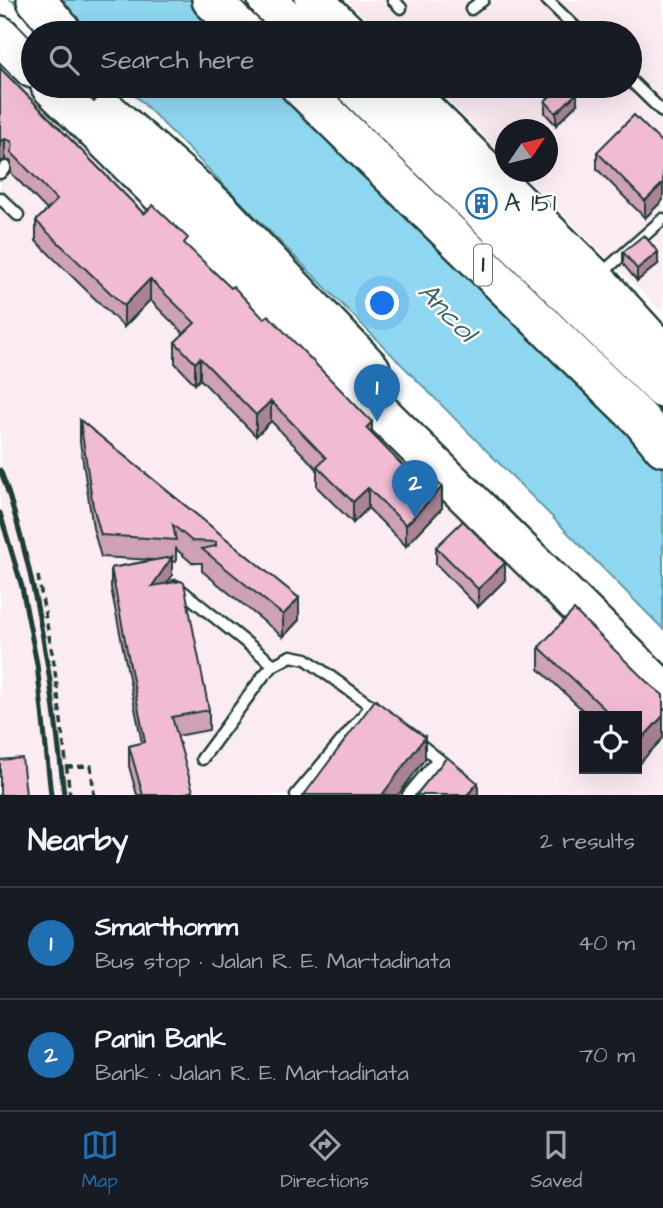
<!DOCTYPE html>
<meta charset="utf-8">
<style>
body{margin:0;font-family:"Architects Daughter",sans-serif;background:#242831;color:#f1f3f6}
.controls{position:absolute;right:21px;bottom:21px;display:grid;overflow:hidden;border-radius:0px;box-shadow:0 7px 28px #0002}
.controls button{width:63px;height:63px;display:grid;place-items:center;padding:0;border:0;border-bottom:2px solid #363941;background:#171b24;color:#f1f3f6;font:35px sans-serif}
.compass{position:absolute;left:495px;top:119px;width:63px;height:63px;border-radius:50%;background:#171b24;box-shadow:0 7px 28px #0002;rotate:55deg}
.you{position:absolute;left:383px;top:304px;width:24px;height:24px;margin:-18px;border:5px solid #fff;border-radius:50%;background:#1a73e8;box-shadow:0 0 0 10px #1a73e833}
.badge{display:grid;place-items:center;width:46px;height:46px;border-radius:50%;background:#1f6fb2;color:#fff;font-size:23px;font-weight:700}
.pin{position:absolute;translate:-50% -58px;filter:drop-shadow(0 2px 4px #0008)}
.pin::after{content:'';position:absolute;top:37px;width:24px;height:21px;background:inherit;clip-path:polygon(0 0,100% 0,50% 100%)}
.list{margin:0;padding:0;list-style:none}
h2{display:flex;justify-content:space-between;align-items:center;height:91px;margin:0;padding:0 28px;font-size:30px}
h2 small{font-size:23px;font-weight:400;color:#9ea1a6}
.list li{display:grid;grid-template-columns:46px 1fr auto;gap:21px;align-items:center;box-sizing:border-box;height:112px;padding:0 28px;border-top:2px solid #363941}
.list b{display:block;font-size:26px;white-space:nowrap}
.list p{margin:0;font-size:23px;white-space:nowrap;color:#9ea1a6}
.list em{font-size:23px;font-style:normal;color:#9ea1a6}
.icon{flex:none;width:38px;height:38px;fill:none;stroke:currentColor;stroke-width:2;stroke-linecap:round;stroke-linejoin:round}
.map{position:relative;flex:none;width:663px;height:795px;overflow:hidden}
.search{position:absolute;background:#171b24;box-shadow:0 7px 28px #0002;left:21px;right:21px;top:21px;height:77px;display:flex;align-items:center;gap:18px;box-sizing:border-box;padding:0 24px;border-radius:38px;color:#9ea1a6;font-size:26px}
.sheet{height:315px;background:#171b24}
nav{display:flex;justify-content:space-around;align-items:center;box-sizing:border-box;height:98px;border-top:2px solid #363941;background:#171b24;font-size:19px;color:#9ea1a6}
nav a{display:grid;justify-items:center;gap:4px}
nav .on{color:#1f6fb2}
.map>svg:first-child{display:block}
</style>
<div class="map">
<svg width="663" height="795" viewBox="0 0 663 795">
<rect width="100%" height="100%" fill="#fff"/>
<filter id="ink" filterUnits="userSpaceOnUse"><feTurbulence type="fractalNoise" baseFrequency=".0143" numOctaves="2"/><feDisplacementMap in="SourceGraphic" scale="14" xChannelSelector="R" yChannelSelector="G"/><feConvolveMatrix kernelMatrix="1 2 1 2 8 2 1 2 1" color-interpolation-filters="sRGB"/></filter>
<g filter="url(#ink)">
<g fill="#fbebf2" fill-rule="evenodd">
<polygon points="347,0 663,0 663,313 520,172 548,172 548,130 505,130 505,157 433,86 630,86 630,33 380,33"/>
<path d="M0 56 663 712V795H0ZM584 716H637V769H584Z"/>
</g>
<g fill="#8fd7f0" stroke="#6299a5" stroke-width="2">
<polygon points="11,0 196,0 229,33 53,33"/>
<polygon points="122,86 283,86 633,432 663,468 663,629 139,99"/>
</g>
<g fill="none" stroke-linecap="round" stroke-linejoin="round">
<defs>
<g id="lane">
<polyline points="393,0 401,8"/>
<polyline points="547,0 581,33"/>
<polyline points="471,9 483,0"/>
<polyline points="630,80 663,112"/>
<polyline points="0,173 6,167"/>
<polyline points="0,198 18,215"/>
<polyline points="601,274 663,219"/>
<polyline points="176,586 274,665"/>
<polyline points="417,742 452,770"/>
<polyline points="202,759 264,675 274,665 291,656 306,659 381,713"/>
<polyline points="296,795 372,705"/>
<polyline points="408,795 438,759"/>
</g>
<g id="highway">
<polyline points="36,0 64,33"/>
<polyline points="211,0 245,33"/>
<polyline points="267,0 301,33"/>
<polyline points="314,0 348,33"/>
<polyline points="0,35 33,69"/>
<polyline points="50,86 663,690"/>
<polyline points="299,86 641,420 663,447"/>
<polyline points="354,86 663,389"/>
<polyline points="401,86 596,279 663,353"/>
<polyline points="110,113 220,210 371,369"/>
</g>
</defs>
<use href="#lane" stroke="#1f3d34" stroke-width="15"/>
<use href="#highway" stroke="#1f3d34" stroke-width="42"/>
<g stroke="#1f3d34" stroke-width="3.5" stroke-dasharray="7 5" stroke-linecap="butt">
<polyline points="38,576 54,663 70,795"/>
<polyline points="66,767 91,766 94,795"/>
</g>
<use href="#lane" stroke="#fff" stroke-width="10"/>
<use href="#highway" stroke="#fff" stroke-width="37"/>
<g stroke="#1f3d34" stroke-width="5">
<path d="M0 470C10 493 15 517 22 541 44 625 55 709 64 795"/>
<polyline points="0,513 22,587 37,664 51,795"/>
</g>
</g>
<g fill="#cfa1b6" stroke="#1f3d34" stroke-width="2">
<polygon points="0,68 144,214 188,247 372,434 442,508 406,546 368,508 353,523 317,487 317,469 271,421 256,436 200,379 195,384 175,363 175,342 184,334 150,300 124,327 36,241 36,221 47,210 11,173 11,161 5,160 0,162"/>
<polygon points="545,101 577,104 556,125 545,113"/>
<polygon points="663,144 663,200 645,218 597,169 597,152"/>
<polygon points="623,252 658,264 637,281 623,264"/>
<polygon points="80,420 299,598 299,620 283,637 202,571 202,563 192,563 176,549 176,562 172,561 172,576 167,583 209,710 209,730 177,736 193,795 137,795 129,766 129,746 142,743 111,588 111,568 153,560 101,557 93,528 80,442"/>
<polygon points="436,547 505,580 478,607 436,564"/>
<polygon points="539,647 648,683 639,764 637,761 637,716 589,716 539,669"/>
</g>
<g fill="#a98394" stroke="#1f3d34" stroke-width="2">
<polygon points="577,93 577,104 556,125 556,113"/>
<polygon points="5,139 5,160 0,162 0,142"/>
<polygon points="663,183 663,200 645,218 645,201"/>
<polygon points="658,252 658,264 637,281 637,269"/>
<polygon points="150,279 150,300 124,327 124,306"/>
<polygon points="200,358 200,379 195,384 195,363"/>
<polygon points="271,401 271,421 256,436 256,415"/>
<polygon points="372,422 372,443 366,428"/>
<polygon points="442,487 442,508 406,546 406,525"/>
<polygon points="368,488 368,508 353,523 353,502"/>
<polygon points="172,557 172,576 152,606 152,586"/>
<polygon points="505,563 505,580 478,607 478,589"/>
<polygon points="299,598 299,620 283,637 283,615"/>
<polygon points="663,716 663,738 639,764 639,742"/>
<polygon points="425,737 425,759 398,795 382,795"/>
<polygon points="478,783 478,795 467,795"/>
<polygon points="193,791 193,795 180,795"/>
</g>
<g fill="#f1bbd4" stroke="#1f3d34" stroke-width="2">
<polygon points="0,68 144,214 153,205 188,238 184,243 231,288 233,286 264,319 268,315 372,422 366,428 415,478 423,469 442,487 406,525 368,488 353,502 317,466 326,458 271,401 256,415 200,358 195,363 175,342 195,323 150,279 124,306 36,221 57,200 11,152 13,145 11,141 5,139 0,141"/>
<polygon points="561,86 570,86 577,93 556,113 545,101"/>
<polygon points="634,115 663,144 663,183 645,201 597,152"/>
<polygon points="644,235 658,252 637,269 623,252"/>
<polygon points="80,420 299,598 283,615 202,549 216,546 216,542 192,541 173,525 176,540 101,535 93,506"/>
<polygon points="463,521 505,563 478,589 436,547"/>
<polygon points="172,557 152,586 181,581 184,583 209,710 172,717 193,791 180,795 143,795 129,746 145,742 111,568"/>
<polygon points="574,610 648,683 663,695 663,716 639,742 637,740 637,716 612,716 539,647"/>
<polygon points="375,700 425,737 382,795 304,795"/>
<polygon points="447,757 478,783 467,795 416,795"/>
<polygon points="22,758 26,795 0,795 0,760"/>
</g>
</g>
<defs>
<symbol id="building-ring" viewBox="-11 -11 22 22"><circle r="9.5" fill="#fff" stroke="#1f6fb2" stroke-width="1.5"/><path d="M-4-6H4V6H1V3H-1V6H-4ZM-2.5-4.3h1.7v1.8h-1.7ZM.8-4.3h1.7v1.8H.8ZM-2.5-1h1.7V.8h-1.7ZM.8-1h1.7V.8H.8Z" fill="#1f6fb2"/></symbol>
</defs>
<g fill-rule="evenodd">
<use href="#building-ring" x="464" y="186" width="35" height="35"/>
</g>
<g text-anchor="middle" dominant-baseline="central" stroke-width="5" stroke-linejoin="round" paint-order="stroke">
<rect fill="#fff" stroke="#627771" stroke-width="2" x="474" y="244.5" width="18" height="41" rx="5"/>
<g font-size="24" font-weight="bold" fill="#1f3d34">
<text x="483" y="265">1</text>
</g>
<g font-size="26" fill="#1f3d34" stroke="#fff" text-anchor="start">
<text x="504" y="203">A 151</text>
</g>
<g font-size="28" font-style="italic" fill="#3b6463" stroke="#fff">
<text transform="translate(447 312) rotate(46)">Ancol</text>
</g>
</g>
</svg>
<div class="controls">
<button><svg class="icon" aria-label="locate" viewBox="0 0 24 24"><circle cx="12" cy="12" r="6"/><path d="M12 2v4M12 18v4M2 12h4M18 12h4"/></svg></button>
</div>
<svg class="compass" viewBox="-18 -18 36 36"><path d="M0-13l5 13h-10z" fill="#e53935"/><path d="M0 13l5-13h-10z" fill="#9ea1a6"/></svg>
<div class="you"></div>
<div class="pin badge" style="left:377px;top:422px">1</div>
<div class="pin badge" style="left:415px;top:518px">2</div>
<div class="search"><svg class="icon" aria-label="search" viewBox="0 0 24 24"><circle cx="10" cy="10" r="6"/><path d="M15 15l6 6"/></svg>Search here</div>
</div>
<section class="sheet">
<h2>Nearby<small>2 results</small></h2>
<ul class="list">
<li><span class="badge">1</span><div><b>Smarthomm</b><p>Bus stop · Jalan R. E. Martadinata</p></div><em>40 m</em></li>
<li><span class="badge">2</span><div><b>Panin Bank</b><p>Bank · Jalan R. E. Martadinata</p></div><em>70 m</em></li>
</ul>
</section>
<nav>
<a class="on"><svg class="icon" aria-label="map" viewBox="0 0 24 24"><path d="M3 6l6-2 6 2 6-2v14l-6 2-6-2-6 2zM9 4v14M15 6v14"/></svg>Map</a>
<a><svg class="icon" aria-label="directions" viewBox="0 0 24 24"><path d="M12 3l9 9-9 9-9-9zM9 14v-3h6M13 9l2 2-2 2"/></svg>Directions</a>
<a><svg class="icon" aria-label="saved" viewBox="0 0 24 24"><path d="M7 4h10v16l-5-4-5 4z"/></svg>Saved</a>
</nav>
